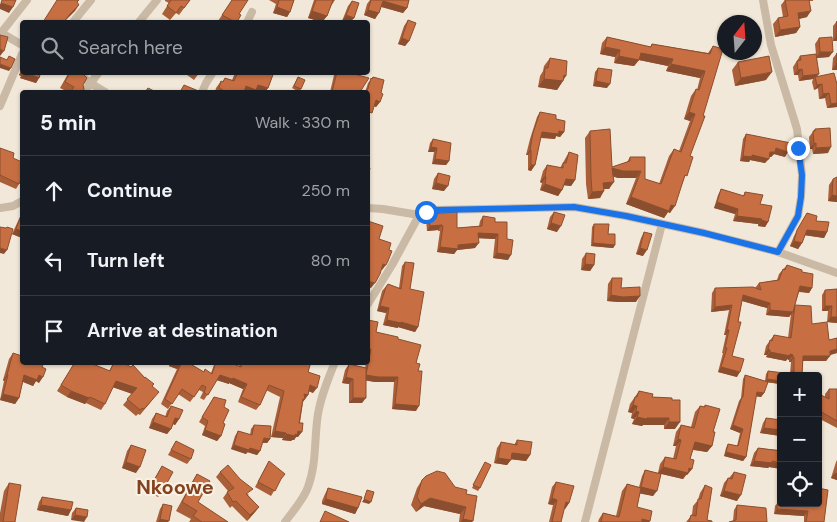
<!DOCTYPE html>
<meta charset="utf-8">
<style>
body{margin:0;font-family:"DM Sans",sans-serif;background:#242831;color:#f1f3f6}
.controls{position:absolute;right:15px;bottom:15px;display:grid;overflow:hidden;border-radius:5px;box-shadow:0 1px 4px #0004}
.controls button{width:45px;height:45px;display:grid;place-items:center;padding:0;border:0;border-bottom:1px solid #363941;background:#171b24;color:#f1f3f6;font:25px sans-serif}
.compass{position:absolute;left:717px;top:15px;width:45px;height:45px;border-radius:50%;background:#171b24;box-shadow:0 1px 4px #0004;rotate:17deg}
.stop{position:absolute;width:15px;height:15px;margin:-11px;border:4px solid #1a73e8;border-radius:50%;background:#fff}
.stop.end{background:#1a73e8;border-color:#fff;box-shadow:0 1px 5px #0008}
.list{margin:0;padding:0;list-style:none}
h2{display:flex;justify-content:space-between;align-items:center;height:65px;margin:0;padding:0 20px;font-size:21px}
h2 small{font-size:16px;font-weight:400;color:#9ea1a6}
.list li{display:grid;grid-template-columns:32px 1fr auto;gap:15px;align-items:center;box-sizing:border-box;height:70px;padding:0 20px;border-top:1px solid #363941}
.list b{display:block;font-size:19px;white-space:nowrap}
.list em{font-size:16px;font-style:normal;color:#9ea1a6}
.icon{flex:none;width:28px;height:28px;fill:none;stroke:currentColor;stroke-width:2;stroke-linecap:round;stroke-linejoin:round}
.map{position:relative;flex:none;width:837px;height:522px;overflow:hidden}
.search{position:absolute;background:#171b24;box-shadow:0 1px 4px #0004;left:20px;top:20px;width:350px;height:55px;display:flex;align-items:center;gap:12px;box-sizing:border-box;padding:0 18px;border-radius:5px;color:#9ea1a6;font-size:19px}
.panel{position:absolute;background:#171b24;box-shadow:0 1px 4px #0004;left:20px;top:90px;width:350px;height:275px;border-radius:5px}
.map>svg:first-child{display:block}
</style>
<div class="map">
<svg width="837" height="522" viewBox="0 0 837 522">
<rect width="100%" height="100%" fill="#f1e8d9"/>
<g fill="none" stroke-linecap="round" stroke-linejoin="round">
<g stroke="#c9b9a5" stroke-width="8">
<polyline points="763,0 771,45 797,129 802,175 801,197 798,216 778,252"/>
<polyline points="73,22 91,0"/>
<polyline points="139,22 157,0"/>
<polyline points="247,22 252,12"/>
<polyline points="0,32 22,45"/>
<polyline points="1,33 27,0"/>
<polyline points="77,72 90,83 105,92"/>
<polyline points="84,92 99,72"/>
<polyline points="202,92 206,83 213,72"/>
<polyline points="0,106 22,54"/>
<polyline points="0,208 13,206 22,201"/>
<polyline points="368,208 383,209 419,215"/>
<path d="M368 304 392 265 416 221C421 213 427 211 435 210L574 207 626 216 704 233 778 252 837 273"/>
<path d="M285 522C293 511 304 499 308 487 317 463 314 438 318 414 321 396 328 379 335 362"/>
<polyline points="585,522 662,224"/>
</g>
</g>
<g fill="#ab5f39">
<polygon points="165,0 190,0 179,15 176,13 170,20 162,14 169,3 165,1"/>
<polygon points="232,0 239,14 237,22 222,22 218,21"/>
<polygon points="269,0 294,0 290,12 287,17 273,13 276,4"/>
<polygon points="312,0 335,0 331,6 327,16 322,22 308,18 314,0"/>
<polygon points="370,0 409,0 407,8 403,13 381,7 375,19 364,15 367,4"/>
<polygon points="785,0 813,0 813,1 809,1 807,17 799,19 800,27 796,33 775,37 773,24 778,18 783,17 781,5"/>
<polygon points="352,1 354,18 350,22 347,22 342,21 348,6"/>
<polygon points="408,20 409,41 405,46 398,44 404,26"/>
<polygon points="837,21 837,41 833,41 833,26"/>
<polygon points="607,37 650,47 652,44 708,53 713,46 690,156 684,179 670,213 668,212 664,218 626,204 636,178 618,178 613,176 609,189 604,189 600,198 588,199 586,184 585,138 590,131 612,167 627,162 630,157 645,179 659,184 669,156 674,149 679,151 690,121 684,119 691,96 696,89 697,90 700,78 666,71 668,66 639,60 634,66 614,63 615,57 600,54 602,43"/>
<polygon points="819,38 829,57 817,58 817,77 837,84 837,107 827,108 825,98 819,99 818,88 814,90 812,82 813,79 799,81 798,75 794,75 793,67 800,56 816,54 815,44"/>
<polygon points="837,53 837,70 832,70 833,58"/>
<polygon points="550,58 563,79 563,81 557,90 538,87 540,76 543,71 544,66"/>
<polygon points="738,62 766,80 735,86 732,70"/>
<polygon points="22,68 22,72 41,72 39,78 36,83 20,78 21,76 19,75"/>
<polygon points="598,68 607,88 593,86 595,72"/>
<polygon points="69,72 81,72 83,85 83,92 68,92 60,88"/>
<polygon points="183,72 205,72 203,75 199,73 194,80"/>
<polygon points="233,72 274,72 268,88 265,92 215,92 216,88 221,81 222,82 225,78 232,80 235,73"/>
<polygon points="336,72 347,72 360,92 330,92 334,75"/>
<polygon points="298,77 301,89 299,92 292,88"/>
<polygon points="373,77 381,93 380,102 376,107 374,106 368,92 365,92 368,83"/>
<polygon points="540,112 556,119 564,132 560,137 556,136 555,139 540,138 535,165 531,171 528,170 528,155 526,155 530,139 537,117"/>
<polygon points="815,129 828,153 813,154 812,149 810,149 809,137"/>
<polygon points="746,134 785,157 774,154 771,157 769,157 765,163 750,160 749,162 740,161 743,139"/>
<polygon points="433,139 449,161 446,165 432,164 434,152 428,152 430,143"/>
<polygon points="0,148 13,158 19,184 16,189 0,182"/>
<polygon points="569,152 575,180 571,186 564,185 562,190 558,196 540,190 542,183 540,182 543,171 547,165 560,168"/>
<polygon points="438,173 444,191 432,189 434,179"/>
<polygon points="833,179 837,202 828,201 829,185"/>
<polygon points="721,189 743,196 745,192 760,204 768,222 765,227 758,226 758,224 733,221 735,214 714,208 718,195"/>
<polygon points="554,212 557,232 547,229 550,217"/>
<polygon points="22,213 22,238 12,234 19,219"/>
<polygon points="807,213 816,221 827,232 824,238 805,235 802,243 798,249 790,246 794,236"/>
<polygon points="429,214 457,228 479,226 480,221 483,216 495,222 507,239 508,260 493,258 495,239 478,238 475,248 457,250 454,254 437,252 440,231 438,231 438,230 427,231 426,219"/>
<polygon points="594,224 608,234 615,245 613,248 591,246 592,227"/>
<polygon points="644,232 643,256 636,254 641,238"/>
<polygon points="586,253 594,265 590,271 581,270 582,259"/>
<polygon points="405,262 410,289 418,327 415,332 398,327 398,328 383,325 386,313 377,311 382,291 388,284 399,288 402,266"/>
<polygon points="787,265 802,272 812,288 809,293 799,292 794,307 795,305 812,324 829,340 837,338 837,353 830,355 826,361 803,361 802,376 789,376 790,374 791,362 789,362 789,360 787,359 786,361 766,357 767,355 764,355 766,346 774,335 788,338 791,314 789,317 766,315 767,308 742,301 732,356 737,377 718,372 723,353 722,353 726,335 724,335 729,310 711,312 712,293 715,288 755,288 759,283 777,280 779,274"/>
<polygon points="612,278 621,288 636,302 619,302 607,301 608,284"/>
<polygon points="837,289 837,323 827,322 828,311 822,311 822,295 825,290"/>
<polygon points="368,320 376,332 398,339 416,363 418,371 416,411 392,409 394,382 375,382 366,380 362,403 349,403 349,384 342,383 345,370 349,364 365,368 366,362 368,362"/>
<polygon points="13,353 42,367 39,383 36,381 33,386 23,382 19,398 15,404 0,400 4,381 3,380 9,359"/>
<polygon points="75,362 109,371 114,362 122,362 152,386 154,398 140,415 138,414 136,416 123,405 132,394 113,387 105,404 101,410 86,403 85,404 67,397 57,391"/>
<polygon points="168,362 187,362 204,372 211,373 215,362 228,362 239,366 240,362 311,362 308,372 313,393 309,391 308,395 303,402 298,437 296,437 294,440 292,440 291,441 282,440 283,438 271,437 280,397 266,390 260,405 256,410 238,402 243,389 229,383 229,384 217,380 204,400 200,398 203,392 199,390 190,402 178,394 168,409 161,404 177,369 169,366 169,363"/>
<polygon points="768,371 781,376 781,382 780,384 767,382 764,393 761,397 756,396 746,457 743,461 724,456 726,448 728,444 737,446 740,433 730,429 739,401 741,398 743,379 745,375 765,381 766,374"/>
<polygon points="829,389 837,389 837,428 818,418 818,399 825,397 825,394"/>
<polygon points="639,391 652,397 672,398 675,429 664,429 664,425 643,425 642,426 632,424 634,419 631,418 632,413 628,412 630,404"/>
<polygon points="214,397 224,407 221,436 217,441 202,435 205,426 199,422"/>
<polygon points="705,405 713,432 712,446 707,452 693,450 690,459 692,469 687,475 686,475 683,479 661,474 653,496 640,493 637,507 650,521 649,522 598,522 599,519 603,513 616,516 622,491 627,484 639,487 642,476 645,470 658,473 660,464 665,457 673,459 676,446 673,446 676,432 681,425 691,427 695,412 700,406 704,407"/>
<polygon points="171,406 179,419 175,425 173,424 171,429 167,434 149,428 152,419 156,413 165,417 167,411"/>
<polygon points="766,418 781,420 781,469 769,467 768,468 750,466 754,453 758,448 779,450 780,436 760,433 763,423"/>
<polygon points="254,425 270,439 267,443 262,443 260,451 257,455 248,452 246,454 231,449 235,436 238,431 250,435 251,429"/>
<polygon points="517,440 530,455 526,461 511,459 507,465 494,463 497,448 501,442 514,445"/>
<polygon points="176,441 191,459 187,464 168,455"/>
<polygon points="131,445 136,473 122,468 127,451"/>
<polygon points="837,460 837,480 831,478 836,462"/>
<polygon points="269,461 280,481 271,496 255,487"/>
<polygon points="485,462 480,488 478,491 472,488"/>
<polygon points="162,466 162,492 158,497 147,491"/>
<polygon points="220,472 249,495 248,495 259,507 255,512 247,521 232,506 230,508 223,498 228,491 216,477"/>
<polygon points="734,472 737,501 720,496 724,483 728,478 729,478"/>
<polygon points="197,474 198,502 228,522 189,522 191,519 176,511 192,482"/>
<polygon points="422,480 455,487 466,494 472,522 459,522 460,514 424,506 416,512 411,505 417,488"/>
<polygon points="556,482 569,503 565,509 564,508 561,522 549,522 553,505 548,504 552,487"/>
<polygon points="9,483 15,522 0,522 0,513 4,491"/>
<polygon points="705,485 707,520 712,522 686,522 692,515 693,506 698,500 700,493"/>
<polygon points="328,488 358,508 355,514 322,504 322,501 325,494"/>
<polygon points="42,497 71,510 68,516 37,510 39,502"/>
<polygon points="778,502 781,503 818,503 824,522 804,522 804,516 774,514 775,506"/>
<polygon points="163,504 168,522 156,522 160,509"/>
<polygon points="737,505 767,522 733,521 734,510"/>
<polygon points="76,508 88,510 71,520 72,513"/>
</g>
<g fill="#8b4e2e">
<polygon points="383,1 407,8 403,13 379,6"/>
<polygon points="1,3 13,7 9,13 0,9 0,4"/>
<polygon points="79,5 75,11 65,21 69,15"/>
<polygon points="277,7 290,12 287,17 273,13"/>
<polygon points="368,10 379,13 375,19 364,15"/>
<polygon points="312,11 327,16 322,22 308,18"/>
<polygon points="811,11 807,17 794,20 798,13"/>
<polygon points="346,15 354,18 350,22 347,22 342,21"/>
<polygon points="800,27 796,33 775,37 780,30"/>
<polygon points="836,36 837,36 837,41 833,41"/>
<polygon points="402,38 409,41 405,46 398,44"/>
<polygon points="605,47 620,50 615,57 600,54"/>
<polygon points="0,49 4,51 0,56"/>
<polygon points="820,52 833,52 829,57 816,58"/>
<polygon points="641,53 673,59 668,66 639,60 634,66 614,63 619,56"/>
<polygon points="0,64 11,68 9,71 0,68"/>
<polygon points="671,64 705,71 700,78 666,71"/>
<polygon points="836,64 837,64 837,70 832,70"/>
<polygon points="802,69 798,75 794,75 798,70"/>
<polygon points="22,71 22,72 24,72 21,76 19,75"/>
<polygon points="772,72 766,80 735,86 741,78"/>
<polygon points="24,73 39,78 36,83 20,78"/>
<polygon points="819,74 815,79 815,77 813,79 799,81 803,76"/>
<polygon points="564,75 566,76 557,90 538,87 544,79"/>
<polygon points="596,81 610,84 607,88 593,86"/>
<polygon points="822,84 818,88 814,90 817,85"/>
<polygon points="258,85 268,88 265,92 241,92 246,86"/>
<polygon points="829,93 825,98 819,99 823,94"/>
<polygon points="376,100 380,102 376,107 372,105"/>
<polygon points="837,103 837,107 827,108 831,104"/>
<polygon points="689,112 695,114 690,121 684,119"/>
<polygon points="559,131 564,132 560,137 556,136 555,139 538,137 542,132"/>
<polygon points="816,143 812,149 810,149 814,144"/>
<polygon points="431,147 437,148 434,152 428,152"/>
<polygon points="831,147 828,153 813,154 816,148"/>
<polygon points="776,148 788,152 785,157 774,154 771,157 767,156 770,152"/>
<polygon points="530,150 531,150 528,155 526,155"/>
<polygon points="752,155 769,159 765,163 750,160 749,162 740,161 743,156"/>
<polygon points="435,159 449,161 446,165 432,164"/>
<polygon points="531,165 535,165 531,171 528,170"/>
<polygon points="612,168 641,171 636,178 618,178 608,175"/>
<polygon points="545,176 546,177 542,183 540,182"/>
<polygon points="566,179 575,180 571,186 561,185"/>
<polygon points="614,182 609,189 599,189 603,183"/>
<polygon points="436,183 448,186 444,191 432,189"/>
<polygon points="545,184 562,190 558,196 540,190"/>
<polygon points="604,191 600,198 588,199 592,192"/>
<polygon points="832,195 837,196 837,202 828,201"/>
<polygon points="631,197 671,205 675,206 670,213 668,212 664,218 626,204"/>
<polygon points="717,202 738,209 735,214 714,208"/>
<polygon points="737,216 762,219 758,224 733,221"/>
<polygon points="761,220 768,222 765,227 758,226"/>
<polygon points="551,223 561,226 557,232 547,229"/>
<polygon points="442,225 438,230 427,231 430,226"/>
<polygon points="16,229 22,231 22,238 12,234"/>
<polygon points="807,230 827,232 824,238 803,235"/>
<polygon points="478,233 498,234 495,239 474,238"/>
<polygon points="794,241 802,243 798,249 790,246"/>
<polygon points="479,243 475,248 457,250 454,254 437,252 440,247"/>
<polygon points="593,243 615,245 613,248 591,246"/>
<polygon points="0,248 7,250 4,254 0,253"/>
<polygon points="640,248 647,250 643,256 636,254"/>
<polygon points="497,253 511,255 508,260 493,258"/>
<polygon points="383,264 386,265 382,270 379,269"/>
<polygon points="585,264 594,265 590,271 581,270"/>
<polygon points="368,281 375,283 371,288 368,287"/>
<polygon points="800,286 812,288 809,293 797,291"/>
<polygon points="611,295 640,296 636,302 619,302 607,301"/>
<polygon points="743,295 770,303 767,308 739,300"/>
<polygon points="732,305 729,310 711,312 715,307"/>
<polygon points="380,306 389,308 386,313 377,311"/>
<polygon points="825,306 832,306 828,311 822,311"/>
<polygon points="770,310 793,312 789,317 766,315"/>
<polygon points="831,317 837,317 837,323 827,322"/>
<polygon points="387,320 401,322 418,327 415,332 398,327 398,328 383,325"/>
<polygon points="727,330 729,330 726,335 724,335"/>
<polygon points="768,349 770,350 767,355 764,355"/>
<polygon points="837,349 837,353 826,356 830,356 826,361 800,361 803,356"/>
<polygon points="770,352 790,354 793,355 789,360 787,359 786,361 766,357"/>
<polygon points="793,357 794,357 791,362 789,362"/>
<polygon points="171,362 178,362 181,364 177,369 169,366"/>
<polygon points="721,367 740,372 737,377 718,372"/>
<polygon points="7,375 8,375 4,381 3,380"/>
<polygon points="24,375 39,375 43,377 39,383 36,381 33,386 21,381"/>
<polygon points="220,375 233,378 247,384 243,389 229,383 229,384 216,380"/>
<polygon points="366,375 378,377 398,377 394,382 375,382 362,380"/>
<polygon points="346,377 353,379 349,384 342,383"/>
<polygon points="767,379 781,381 781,382 780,384 765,382"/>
<polygon points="116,381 137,388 133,394 112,387"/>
<polygon points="310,385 317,388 313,393 306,390"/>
<polygon points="71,391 89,398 85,404 67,397"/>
<polygon points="757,392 764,393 761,397 754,396"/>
<polygon points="3,394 19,398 15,404 0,400"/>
<polygon points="304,394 308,395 301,404"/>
<polygon points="353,398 366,398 362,403 349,403"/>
<polygon points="395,404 419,406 416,411 392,409"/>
<polygon points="633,405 637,406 632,413 628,412"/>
<polygon points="636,411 639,412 634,419 631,418"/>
<polygon points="637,417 647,418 669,418 664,425 643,425 642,426 632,424"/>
<polygon points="175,418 179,419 175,425 171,423"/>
<polygon points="153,422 171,429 167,434 149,428"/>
<polygon points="669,422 680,422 675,429 664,429"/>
<polygon points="733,425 743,429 740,433 730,429"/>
<polygon points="764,428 781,430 781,436 760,433"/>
<polygon points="205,430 221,436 217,441 202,435"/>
<polygon points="275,431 286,433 283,438 271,437"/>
<polygon points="298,431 302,432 298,437 296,437 294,440 292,440 291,441 282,440 286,434"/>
<polygon points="264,438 270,439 267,443 261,442"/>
<polygon points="678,439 681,440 676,446 673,446"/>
<polygon points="695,442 712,446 707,452 690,449"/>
<polygon points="234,445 250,448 260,451 257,455 247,452 246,454 231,449"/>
<polygon points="726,452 746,457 743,461 724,456"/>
<polygon points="512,453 530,455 526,461 508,459"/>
<polygon points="498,458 511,460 507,465 494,463"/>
<polygon points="754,461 781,463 781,469 769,467 768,468 750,466"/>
<polygon points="126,462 140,467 136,473 122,468"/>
<polygon points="663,467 689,468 692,469 687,475 686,475 683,479 658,473"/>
<polygon points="835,473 837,473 837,480 831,478"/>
<polygon points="641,487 657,491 653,496 637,493"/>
<polygon points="724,491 741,495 737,501 720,496"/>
<polygon points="430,498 466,507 460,514 424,506 416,512 421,504"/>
<polygon points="552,498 557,500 553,505 548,504"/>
<polygon points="326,499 358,508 355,514 322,504"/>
<polygon points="364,499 371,502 369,504 362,502"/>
<polygon points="566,502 569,503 565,509 562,508"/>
<polygon points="41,505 71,510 68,516 37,510"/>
<polygon points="259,507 255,512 247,521 250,515"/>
<polygon points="777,509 808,511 804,516 774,514"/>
<polygon points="75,515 87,517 84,522 71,520"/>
<polygon points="160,519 169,521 168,522 158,522"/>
<polygon points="463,519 473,521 472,522 461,522"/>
<polygon points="642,519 650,521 649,522 640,522"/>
</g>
<g fill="#c76f42" stroke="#8b4e2e">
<polygon points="2,0 16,0 13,7 1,3"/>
<polygon points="57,0 79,0 77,2 79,5 69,15 64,22 43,22"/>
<polygon points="171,0 190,0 184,8 181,6 176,13 167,6"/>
<polygon points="232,0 248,0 239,14 241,15 237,22 235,22 222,15"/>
<polygon points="279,0 294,0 290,12 277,7"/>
<polygon points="316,0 333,0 327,16 312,11"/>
<polygon points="371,0 409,0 407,8 383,1 379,13 368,10"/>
<polygon points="785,0 809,0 811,11 798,13 800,27 780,30 778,18 788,16"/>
<polygon points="352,1 359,3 354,18 346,15"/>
<polygon points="408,20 416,23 409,41 402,38"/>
<polygon points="837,21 837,36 836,36"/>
<polygon points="0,35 8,37 4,51 0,49"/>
<polygon points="607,37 651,47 652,44 710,54 713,46 723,49 703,116 705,116 690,156 693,157 687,176 685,175 675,206 671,205 669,211 631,197 641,171 623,171 612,168 614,182 603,183 604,191 592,192 591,177 590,131 610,129 612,167 630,161 630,157 645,157 645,179 661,184 674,149 681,152 695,114 689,112 696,89 699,90 705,71 671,64 673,59 641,53 639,60 619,56 620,50 605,47"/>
<polygon points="832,37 833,52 820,52 819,38"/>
<polygon points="837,53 837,64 836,64"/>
<polygon points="816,54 819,74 803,76 802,69 798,70 797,61 801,60 800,56"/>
<polygon points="9,56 15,59 11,68 0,64 0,57 7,60"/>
<polygon points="769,56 772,72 741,78 738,62"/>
<polygon points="550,58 567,61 566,76 564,75 563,81 544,79 545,68 548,68"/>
<polygon points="598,68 612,70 610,84 596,81"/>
<polygon points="24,72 41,72 39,78"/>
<polygon points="70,72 81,72 87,78 83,85 84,89 83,92 73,92 71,91 74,87 65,82"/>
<polygon points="194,72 200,72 198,75"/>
<polygon points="238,72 274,72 268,88 258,85 256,90 246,86 244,92 226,92 219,88 221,81 223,82 225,78 234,81"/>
<polygon points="337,72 347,72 369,78 360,92 332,92"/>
<polygon points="834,73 837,84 837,103 831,104 829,93 823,94 822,84 817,85 815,77"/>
<polygon points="298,77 305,80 301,89 294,86"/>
<polygon points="373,77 384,80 381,93 383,94 380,102 376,100 372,113 369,112 368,118 368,92 367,92 371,78 372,79"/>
<polygon points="184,85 201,92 180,92"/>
<polygon points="148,88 156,92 145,92"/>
<polygon points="540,112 556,115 556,119 565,121 564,132 559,131 558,134 542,132 535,165 531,165 531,150 530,150 533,133"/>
<polygon points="830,128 831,147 816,148 816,143 814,144 813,131 815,131 815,129"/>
<polygon points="746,134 791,143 788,152 776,148 775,152 770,152 769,159 752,155 752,157 743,156"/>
<polygon points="433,139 451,143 449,161 435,159 437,148 431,147"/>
<polygon points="0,148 14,153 13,158 22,162 22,177 19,184 0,175"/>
<polygon points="569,152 578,155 575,180 566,179 562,190 545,184 546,177 545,176 547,165 563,168 563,163 566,163"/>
<polygon points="368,167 370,168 368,177"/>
<polygon points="438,173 450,176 448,186 436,183"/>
<polygon points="837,177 837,196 832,195 833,179"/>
<polygon points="721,189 744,196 745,192 763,195 760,204 772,206 768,222 761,220 762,219 737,216 738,209 717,202"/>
<polygon points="457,212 457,228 482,226 483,216 495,218 495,222 507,222 507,239 513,240 511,255 497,253 498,234 478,233 479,243 458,245 458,249 440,247 443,226 442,226 442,225 430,226 429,214"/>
<polygon points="554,212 565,215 561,226 551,223"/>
<polygon points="22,213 22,231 16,229"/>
<polygon points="807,213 817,216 816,221 829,222 827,232 807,230 802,243 794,241 797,230"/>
<polygon points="368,221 383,226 379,239 391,243 389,250 392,251 388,261 386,265 383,264 380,274 375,283 368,281"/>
<polygon points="594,224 609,224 608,234 615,234 615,245 593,243"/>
<polygon points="0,227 6,228 7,227 13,229 7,250 0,248"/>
<polygon points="644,232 652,234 647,250 640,248"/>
<polygon points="586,253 595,254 594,265 585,264"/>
<polygon points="405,262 414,263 410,289 424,292 418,327 401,322 401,323 387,320 389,308 380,306 386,287 388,284 401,289"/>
<polygon points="787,265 802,270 802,272 813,274 812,288 800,286 793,312 770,310 770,303 743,295 738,322 741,322 732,356 744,359 740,372 721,367 727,348 725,348 729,330 727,330 732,305 715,307 715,288 753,287 761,290 759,283 779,280 783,269 785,270"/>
<polygon points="612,278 622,278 621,288 640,287 640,296 623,297 611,295"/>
<polygon points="837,289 837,317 831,317 832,306 825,306 825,290"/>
<polygon points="795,305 811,306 812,324 827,322 829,340 837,338 837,349 830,351 830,356 803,356 802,376 792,376 792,371 794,372 794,357 793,357 793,355 790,354 790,356 770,352 770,350 768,349 770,340 772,341 774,335 791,338"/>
<polygon points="368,320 378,322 376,332 398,337 398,339 421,345 416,363 420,364 418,371 422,371 419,406 395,404 398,377 378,377 366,375 371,349 368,349"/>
<polygon points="13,353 22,356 22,362 44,363 42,367 46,369 43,377 39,375 37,380 24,375 19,398 3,394 8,375 7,375"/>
<polygon points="75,362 88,362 110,371 114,362 122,362 131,367 133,365 145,378 145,377 154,384 152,386 159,392 144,409 142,408 140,410 127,399 137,388 116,381 105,404 90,397 89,398 71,391 61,385"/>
<polygon points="178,362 187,362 204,372 205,369 212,374 216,362 228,362 241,367 242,362 311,362 308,372 320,376 317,388 310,385 308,395 304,394 305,399 303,399 299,423 303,423 302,432 298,431 297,435 295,434 295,436 286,434 286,433 275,431 284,391 269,385 260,405 241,397 247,384 233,378 232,379 220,375 208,395 204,393 206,387 202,385 194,397 182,389 172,404 165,399 181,364"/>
<polygon points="349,364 366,368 366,398 353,398 353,379 346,377"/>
<polygon points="768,371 784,373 783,376 781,376 781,381 767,379"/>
<polygon points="745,375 768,382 764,393 757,392 746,457 726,452 728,444 738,446 743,429 733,425 742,397 743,397"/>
<polygon points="829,389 837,389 837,421 818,410 818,399 821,395 829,399"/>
<polygon points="639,391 653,394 652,397 672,398 672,400 680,400 680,422 669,422 669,418 647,418 646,419 637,417 639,412 636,411 637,406 633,405 635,397 637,397"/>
<polygon points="214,397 226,400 224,407 229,410 223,423 225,424 221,436 205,430 208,421 202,417"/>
<polygon points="705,405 720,409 713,432 715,432 712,446 695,442 690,459 694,460 692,469 689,468 688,473 663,467 665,457 676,459 681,440 678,439 681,425 694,428 700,406 705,407"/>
<polygon points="171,406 183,410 179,419 175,418 171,429 153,422 156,413 167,417"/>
<polygon points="766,418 781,420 781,430 764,428"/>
<polygon points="254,425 271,426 270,439 264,438 260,451 250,448 249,450 234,445 238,431 252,435"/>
<polygon points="517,440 532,442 530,455 512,453 511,460 498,458 501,442 517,445"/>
<polygon points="176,441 194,450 191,459 171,450"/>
<polygon points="131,445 146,450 140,467 126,462"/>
<polygon points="758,448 781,451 781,463 772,461 772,463 754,461"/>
<polygon points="269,461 285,474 281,479 275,491 258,482"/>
<polygon points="485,462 491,465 480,488 473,485"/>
<polygon points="228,465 240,479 253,489 246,494 259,507 250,515 236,501 233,502 227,492 234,488 220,472"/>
<polygon points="162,466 173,472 162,492 151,486"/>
<polygon points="645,470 661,474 657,491 641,487"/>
<polygon points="437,471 445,473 455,487 467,490 466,494 477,496 473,521 463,519 466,507 430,498 421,504 417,497 422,480 426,476"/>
<polygon points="734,472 746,475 741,495 724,491 728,478 732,479"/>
<polygon points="197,474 210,481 198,502 228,522 202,522 193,516 197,511 182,502"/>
<polygon points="556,482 574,486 569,503 566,502 561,522 552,522 557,500 552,498"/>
<polygon points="9,483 21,485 15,522 3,522"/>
<polygon points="627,484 641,488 637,507 652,511 650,521 642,519 642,522 601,522 603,513 619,517"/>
<polygon points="705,485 712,488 707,520 712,521 712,522 689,522 691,515 696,516 698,499 701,499"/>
<polygon points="328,488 362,497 358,508 326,499 326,496"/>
<polygon points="818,488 828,490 824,522 806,522 808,511 777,509 778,502 781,502 781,503 818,503"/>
<polygon points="367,490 374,492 371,502 364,499"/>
<polygon points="42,497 73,502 71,510 41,505"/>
<polygon points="163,504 172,506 169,521 160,519"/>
<polygon points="737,505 766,508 767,522 729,522 736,520"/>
<polygon points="76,508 88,510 87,517 75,515"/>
<polygon points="325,511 349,522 320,522"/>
</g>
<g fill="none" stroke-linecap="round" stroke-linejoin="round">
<polyline stroke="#1a73e8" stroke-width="6" points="426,212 435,210 574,207 626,216 704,233 778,252 798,216 801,197 802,175 798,148"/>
</g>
<g text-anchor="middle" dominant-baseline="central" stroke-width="4" stroke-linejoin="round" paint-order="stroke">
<g font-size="20" font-weight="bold" fill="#84411f" stroke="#f9f2e5">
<text x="175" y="487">Nkoowe</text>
</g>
</g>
</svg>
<div class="controls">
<button>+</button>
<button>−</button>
<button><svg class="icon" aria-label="locate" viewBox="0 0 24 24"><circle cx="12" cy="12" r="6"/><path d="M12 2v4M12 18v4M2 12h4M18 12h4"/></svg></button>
</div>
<svg class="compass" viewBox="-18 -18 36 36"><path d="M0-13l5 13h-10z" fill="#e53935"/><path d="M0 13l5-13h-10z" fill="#9ea1a6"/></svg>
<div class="stop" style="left:426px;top:212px"></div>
<div class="stop end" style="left:798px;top:148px"></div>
<div class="search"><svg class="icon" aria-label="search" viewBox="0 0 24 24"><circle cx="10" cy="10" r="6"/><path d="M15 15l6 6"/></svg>Search here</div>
<section class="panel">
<h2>5 min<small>Walk · 330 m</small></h2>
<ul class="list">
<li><svg class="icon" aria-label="ahead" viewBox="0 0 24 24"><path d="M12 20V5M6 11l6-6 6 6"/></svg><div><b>Continue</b></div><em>250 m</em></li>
<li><svg class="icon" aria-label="left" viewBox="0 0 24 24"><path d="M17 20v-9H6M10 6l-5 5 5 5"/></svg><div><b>Turn left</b></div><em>80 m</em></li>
<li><svg class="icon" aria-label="arrive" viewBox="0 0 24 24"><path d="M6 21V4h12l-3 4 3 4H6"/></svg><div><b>Arrive at destination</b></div></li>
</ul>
</section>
</div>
